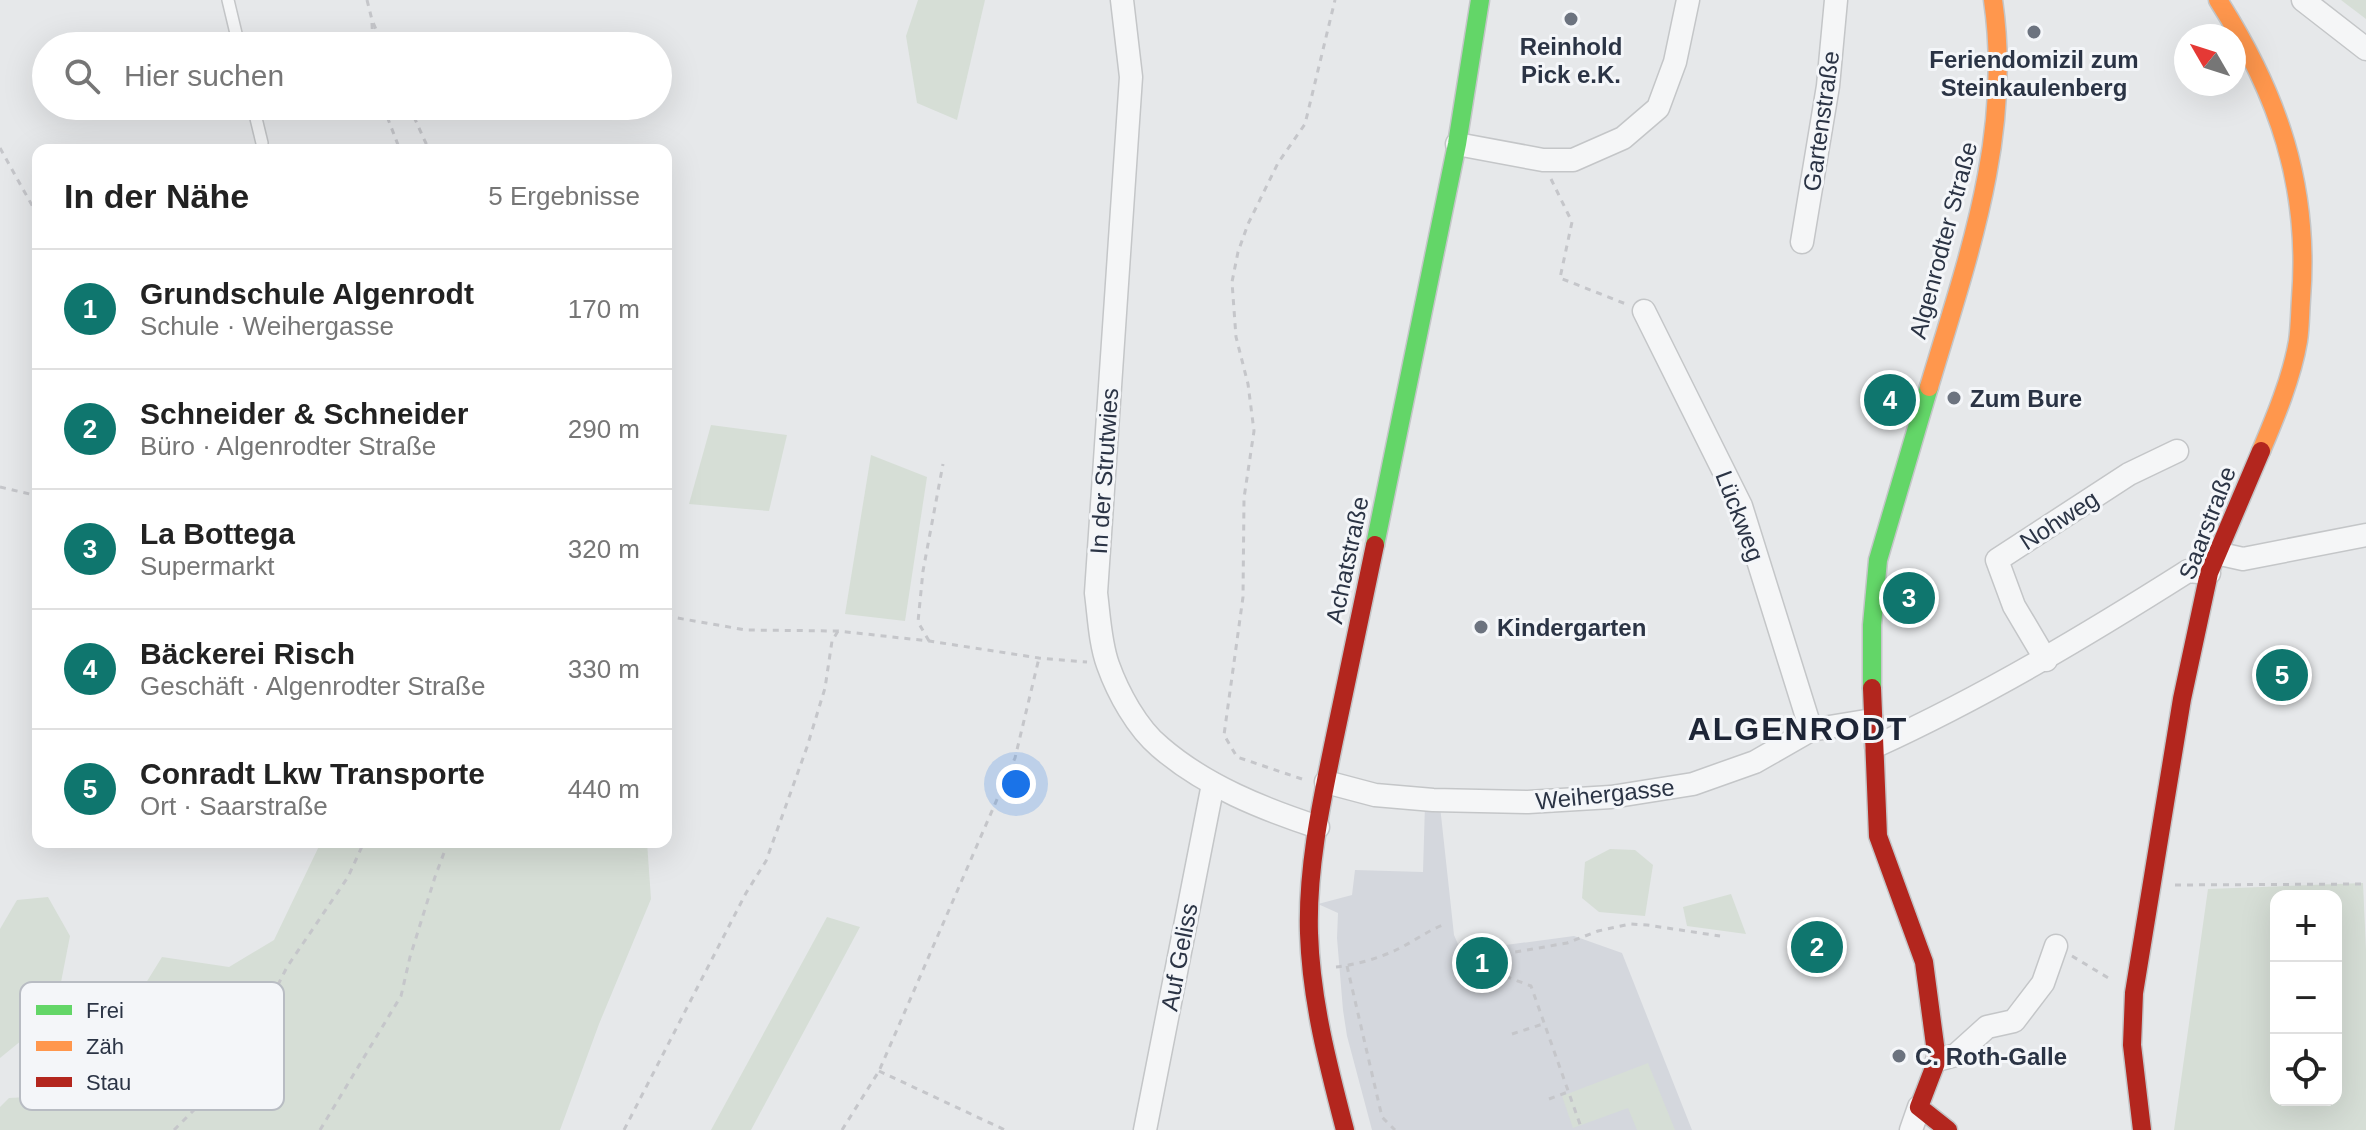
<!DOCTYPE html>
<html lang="de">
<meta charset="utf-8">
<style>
body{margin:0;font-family:Arial,sans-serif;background:#f6f6f6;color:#222}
.controls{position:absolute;right:24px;bottom:24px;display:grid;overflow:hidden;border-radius:16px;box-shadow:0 8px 32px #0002}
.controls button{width:72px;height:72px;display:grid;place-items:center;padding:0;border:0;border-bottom:2px solid #e0e0e0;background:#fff;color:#222;font:40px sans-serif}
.compass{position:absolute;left:2174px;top:24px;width:72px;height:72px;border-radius:50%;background:#fff;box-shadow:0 8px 32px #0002;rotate:309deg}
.you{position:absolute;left:1016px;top:784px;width:28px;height:28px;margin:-20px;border:6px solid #fff;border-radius:50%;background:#1a73e8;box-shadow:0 0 0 12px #1a73e833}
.badge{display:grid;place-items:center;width:52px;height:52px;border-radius:50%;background:#0f766e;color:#fff;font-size:26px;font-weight:700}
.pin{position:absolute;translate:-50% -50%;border:4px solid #fff;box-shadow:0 2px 8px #0006}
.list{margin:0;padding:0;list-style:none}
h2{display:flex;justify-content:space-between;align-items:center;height:104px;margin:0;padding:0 32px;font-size:34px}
h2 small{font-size:26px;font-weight:400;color:#767676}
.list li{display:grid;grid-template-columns:52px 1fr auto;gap:24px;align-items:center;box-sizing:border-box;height:120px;padding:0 32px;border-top:2px solid #e0e0e0}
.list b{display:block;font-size:30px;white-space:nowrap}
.list p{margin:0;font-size:26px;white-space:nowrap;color:#767676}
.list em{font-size:26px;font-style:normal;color:#767676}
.icon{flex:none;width:44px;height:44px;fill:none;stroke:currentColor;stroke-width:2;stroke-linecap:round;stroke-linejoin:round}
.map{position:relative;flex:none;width:2366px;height:1130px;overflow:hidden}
.search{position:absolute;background:#fff;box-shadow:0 8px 32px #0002;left:32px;top:32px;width:640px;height:88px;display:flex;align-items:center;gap:20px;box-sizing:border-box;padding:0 28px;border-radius:44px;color:#767676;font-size:30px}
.panel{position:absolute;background:#fff;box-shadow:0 8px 32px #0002;left:32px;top:144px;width:640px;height:704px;border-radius:16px}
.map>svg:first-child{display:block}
</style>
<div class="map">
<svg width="2366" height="1130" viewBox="0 0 2366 1130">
<rect width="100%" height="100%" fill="#e6e8ea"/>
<polygon fill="#d4d7dd" points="1425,804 1440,806 1454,935 1461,951 1574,936 1622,953 1692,1130 1372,1130 1347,1036 1343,1010 1337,938 1338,913 1318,904 1352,895 1355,870 1423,872"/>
<g fill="#d6ded6" fill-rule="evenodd">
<polygon points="918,0 985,0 957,120 917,103 906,36"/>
<polygon points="2341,0 2366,0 2366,19"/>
<polygon points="711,425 787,435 769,511 689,504"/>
<polygon points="871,455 927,477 905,621 845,614"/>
<polygon points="321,842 647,842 651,899 599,1024 560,1130 0,1130 0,1107 9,1098 65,1095 107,1046 162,957 229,967 274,940"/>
<polygon points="1610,849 1635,850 1653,865 1645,916 1599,912 1582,898 1585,862"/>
<path d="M2363 883 2366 950V1130H2174L2208 889ZM2336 896V1100H2276V896Z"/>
<polygon points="1731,894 1746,934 1687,926 1683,907"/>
<polygon points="48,897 70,936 55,1013 0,1058 0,929 17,900"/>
<polygon points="827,917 860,927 751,1130 711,1130"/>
<polygon points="1648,1063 1675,1130 1637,1130 1628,1108 1573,1128 1562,1096"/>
</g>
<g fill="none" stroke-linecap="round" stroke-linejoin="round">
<defs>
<g id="lane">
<polyline points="228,0 239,46"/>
<polyline points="253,106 262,143"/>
</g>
<g id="street">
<path d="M1122 0 1131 77 1096 593C1099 616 1100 643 1108 665 1118 693 1137 728 1160 747 1205 786 1263 809 1318 827"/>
<polyline points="2303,0 2366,49"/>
<polyline points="1457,144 1543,160 1573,160 1623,138 1658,108 1675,62 1688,0"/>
<polyline points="1802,242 1828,86 1836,0"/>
<polyline points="1644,311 1741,506 1811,730"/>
<polyline points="2216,553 2243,559 2366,535"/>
<polyline points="2046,660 2014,606 1997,560 2129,474 2177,451"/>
<path d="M1876 746C1985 696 2087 635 2188 571L2209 573"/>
<polyline points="1326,782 1375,795 1433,800 1528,802 1611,797 1693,784 1755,762 1811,730 1872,720"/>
<polyline points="1937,1060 1956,1055 1987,1027 2014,1021 2043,983 2056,946"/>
<polyline points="1145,1130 1213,784"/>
<polyline points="1911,1130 1919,1107"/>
</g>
<g id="fast">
<polyline points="1375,545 1457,144 1480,0"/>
<polyline points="1872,688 1872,625 1878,560 1929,387"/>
</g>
<g id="slow">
<path d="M2218 0C2278 94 2310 186 2301 299 2300 313 2300 328 2298 341 2292 377 2275 418 2261 451"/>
<path d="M1929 387C1967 260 2013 135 1993 0"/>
</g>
<g id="jam">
<polyline points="1872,688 1878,836 1924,962 1937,1060 1919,1107 1948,1130"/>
<path d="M1345 1130C1328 1065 1311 1000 1309 933 1307 869 1321 804 1334 741 1348 676 1361 610 1375 545"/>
<polyline points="2142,1130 2132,1045 2134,993 2182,699 2209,573 2261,451"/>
</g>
</defs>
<use href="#lane" stroke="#c4c6c8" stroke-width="14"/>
<use href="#street" stroke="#c4c6c8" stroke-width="25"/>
<use href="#fast" stroke="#c4c6c8" stroke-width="21"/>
<use href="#slow" stroke="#c4c6c8" stroke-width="21"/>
<use href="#jam" stroke="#c4c6c8" stroke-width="21"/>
<g stroke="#c5c6ca" stroke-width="3" stroke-dasharray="6 6" stroke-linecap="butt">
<polyline points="367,0 372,20 383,46"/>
<polyline points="372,23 373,46"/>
<polyline points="383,106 400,150"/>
<polyline points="409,106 429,150"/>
<polyline points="0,148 38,216"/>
<polyline points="1551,179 1572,222 1560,278 1626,304"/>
<polyline points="0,487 38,496"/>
<polyline points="666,616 746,630 838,631 929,641 1039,658 1087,662"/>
<polyline points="929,641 918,622 923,571 943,464"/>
<polyline points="1302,779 1237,757 1224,735 1243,597 1244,498 1254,431 1248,384 1236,337 1232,282 1238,252 1248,224 1278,163 1305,124 1335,0"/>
<polyline points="2175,885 2366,884"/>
<polyline points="2072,956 2110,979"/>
<polyline points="1469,965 1510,953 1567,943 1598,931 1630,924 1647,925 1720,936"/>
<polyline points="1347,966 1382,1117 1395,1130"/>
<polyline points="1471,966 1497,973 1531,986 1582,1130"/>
<path d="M1336 967C1355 965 1380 958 1398 949 1413 942 1427 931 1443 925"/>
<polyline points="1512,1034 1543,1024"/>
<polyline points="879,1071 1005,1130"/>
<polyline points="1549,1099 1568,1092"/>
<polyline points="174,1130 207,1097 244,1052 287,967 348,877 364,842"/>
<polyline points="320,1130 401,996 410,957 435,877 448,842"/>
<polyline points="624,1130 746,893 766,861 807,747 825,688 832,641 838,631"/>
<polyline points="842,1130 879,1071 1015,758 1039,658"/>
</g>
<use href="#lane" stroke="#f5f6f7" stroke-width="11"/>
<use href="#street" stroke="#f5f6f7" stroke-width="22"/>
<use href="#fast" stroke="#63d668" stroke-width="18"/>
<use href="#slow" stroke="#ff974d" stroke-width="18"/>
<use href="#jam" stroke="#b3261e" stroke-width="18"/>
</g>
<g fill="#6c737f" stroke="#f4f6f9" stroke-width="3">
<circle cx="1571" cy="19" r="8"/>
<circle cx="2034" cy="32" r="8"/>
<circle cx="1954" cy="398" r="8"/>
<circle cx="1481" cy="627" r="8"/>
<circle cx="1899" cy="1056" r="8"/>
</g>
<g text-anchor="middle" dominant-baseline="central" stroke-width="6" stroke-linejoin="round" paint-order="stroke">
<g font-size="24" font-weight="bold" fill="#2b3445" stroke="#f4f6f9" text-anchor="start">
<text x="1571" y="46" text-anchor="middle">Reinhold<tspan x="1571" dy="28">Pick e.K.</tspan></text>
<text x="2034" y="59" text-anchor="middle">Feriendomizil zum<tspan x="2034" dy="28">Steinkaulenberg</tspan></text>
<text x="1970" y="398">Zum Bure</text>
<text x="1497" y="627">Kindergarten</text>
<text x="1915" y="1056">C. Roth-Galle</text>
</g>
<g font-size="24" fill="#2b3445" stroke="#f4f6f9">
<text transform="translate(1821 121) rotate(-82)">Gartenstraße</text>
<text transform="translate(1943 240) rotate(-75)">Algenrodter Straße</text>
<text transform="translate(1104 471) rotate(-86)">In der Strutwies</text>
<text transform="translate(1740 516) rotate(69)">Lückweg</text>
<text transform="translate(2059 520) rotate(-33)">Nohweg</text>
<text transform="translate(2207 523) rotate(-69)">Saarstraße</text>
<text transform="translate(1347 560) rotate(-78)">Achatstraße</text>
<text transform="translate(1605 794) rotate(-6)">Weihergasse</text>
<text transform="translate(1179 957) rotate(-79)">Auf Geliss</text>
</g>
<g font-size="32" font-weight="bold" letter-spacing="2" fill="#1d2536" stroke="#f4f6f9">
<text x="1798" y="729">ALGENRODT</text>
</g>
</g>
<rect x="20" y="982" width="264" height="128" rx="12" fill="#f4f6f9" stroke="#b8bcc3" stroke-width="2"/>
<rect x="36" y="1005" width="36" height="10" fill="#63d668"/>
<rect x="36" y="1041" width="36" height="10" fill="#ff974d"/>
<rect x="36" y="1077" width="36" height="10" fill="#b3261e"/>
<g font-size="22" fill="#2b3445">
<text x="86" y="1018">Frei</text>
<text x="86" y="1054">Zäh</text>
<text x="86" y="1090">Stau</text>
</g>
</svg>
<div class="controls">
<button>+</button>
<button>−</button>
<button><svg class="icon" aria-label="locate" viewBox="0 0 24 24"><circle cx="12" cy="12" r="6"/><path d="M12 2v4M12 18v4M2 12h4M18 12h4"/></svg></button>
</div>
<svg class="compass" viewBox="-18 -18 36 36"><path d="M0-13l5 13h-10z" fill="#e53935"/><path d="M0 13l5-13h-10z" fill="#767676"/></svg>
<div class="you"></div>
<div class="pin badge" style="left:1482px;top:963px">1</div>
<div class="pin badge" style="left:1817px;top:947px">2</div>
<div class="pin badge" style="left:1909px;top:598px">3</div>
<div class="pin badge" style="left:1890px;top:400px">4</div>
<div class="pin badge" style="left:2282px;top:675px">5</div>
<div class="search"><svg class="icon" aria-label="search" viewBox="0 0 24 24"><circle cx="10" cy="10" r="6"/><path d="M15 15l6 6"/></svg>Hier suchen</div>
<section class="panel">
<h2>In der Nähe<small>5 Ergebnisse</small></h2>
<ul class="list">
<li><span class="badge">1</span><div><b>Grundschule Algenrodt</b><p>Schule · Weihergasse</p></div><em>170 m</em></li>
<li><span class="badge">2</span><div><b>Schneider &amp; Schneider</b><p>Büro · Algenrodter Straße</p></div><em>290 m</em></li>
<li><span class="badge">3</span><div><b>La Bottega</b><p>Supermarkt</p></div><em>320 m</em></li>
<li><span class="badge">4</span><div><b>Bäckerei Risch</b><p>Geschäft · Algenrodter Straße</p></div><em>330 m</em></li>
<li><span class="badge">5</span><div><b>Conradt Lkw Transporte</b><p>Ort · Saarstraße</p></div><em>440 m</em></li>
</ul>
</section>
</div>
